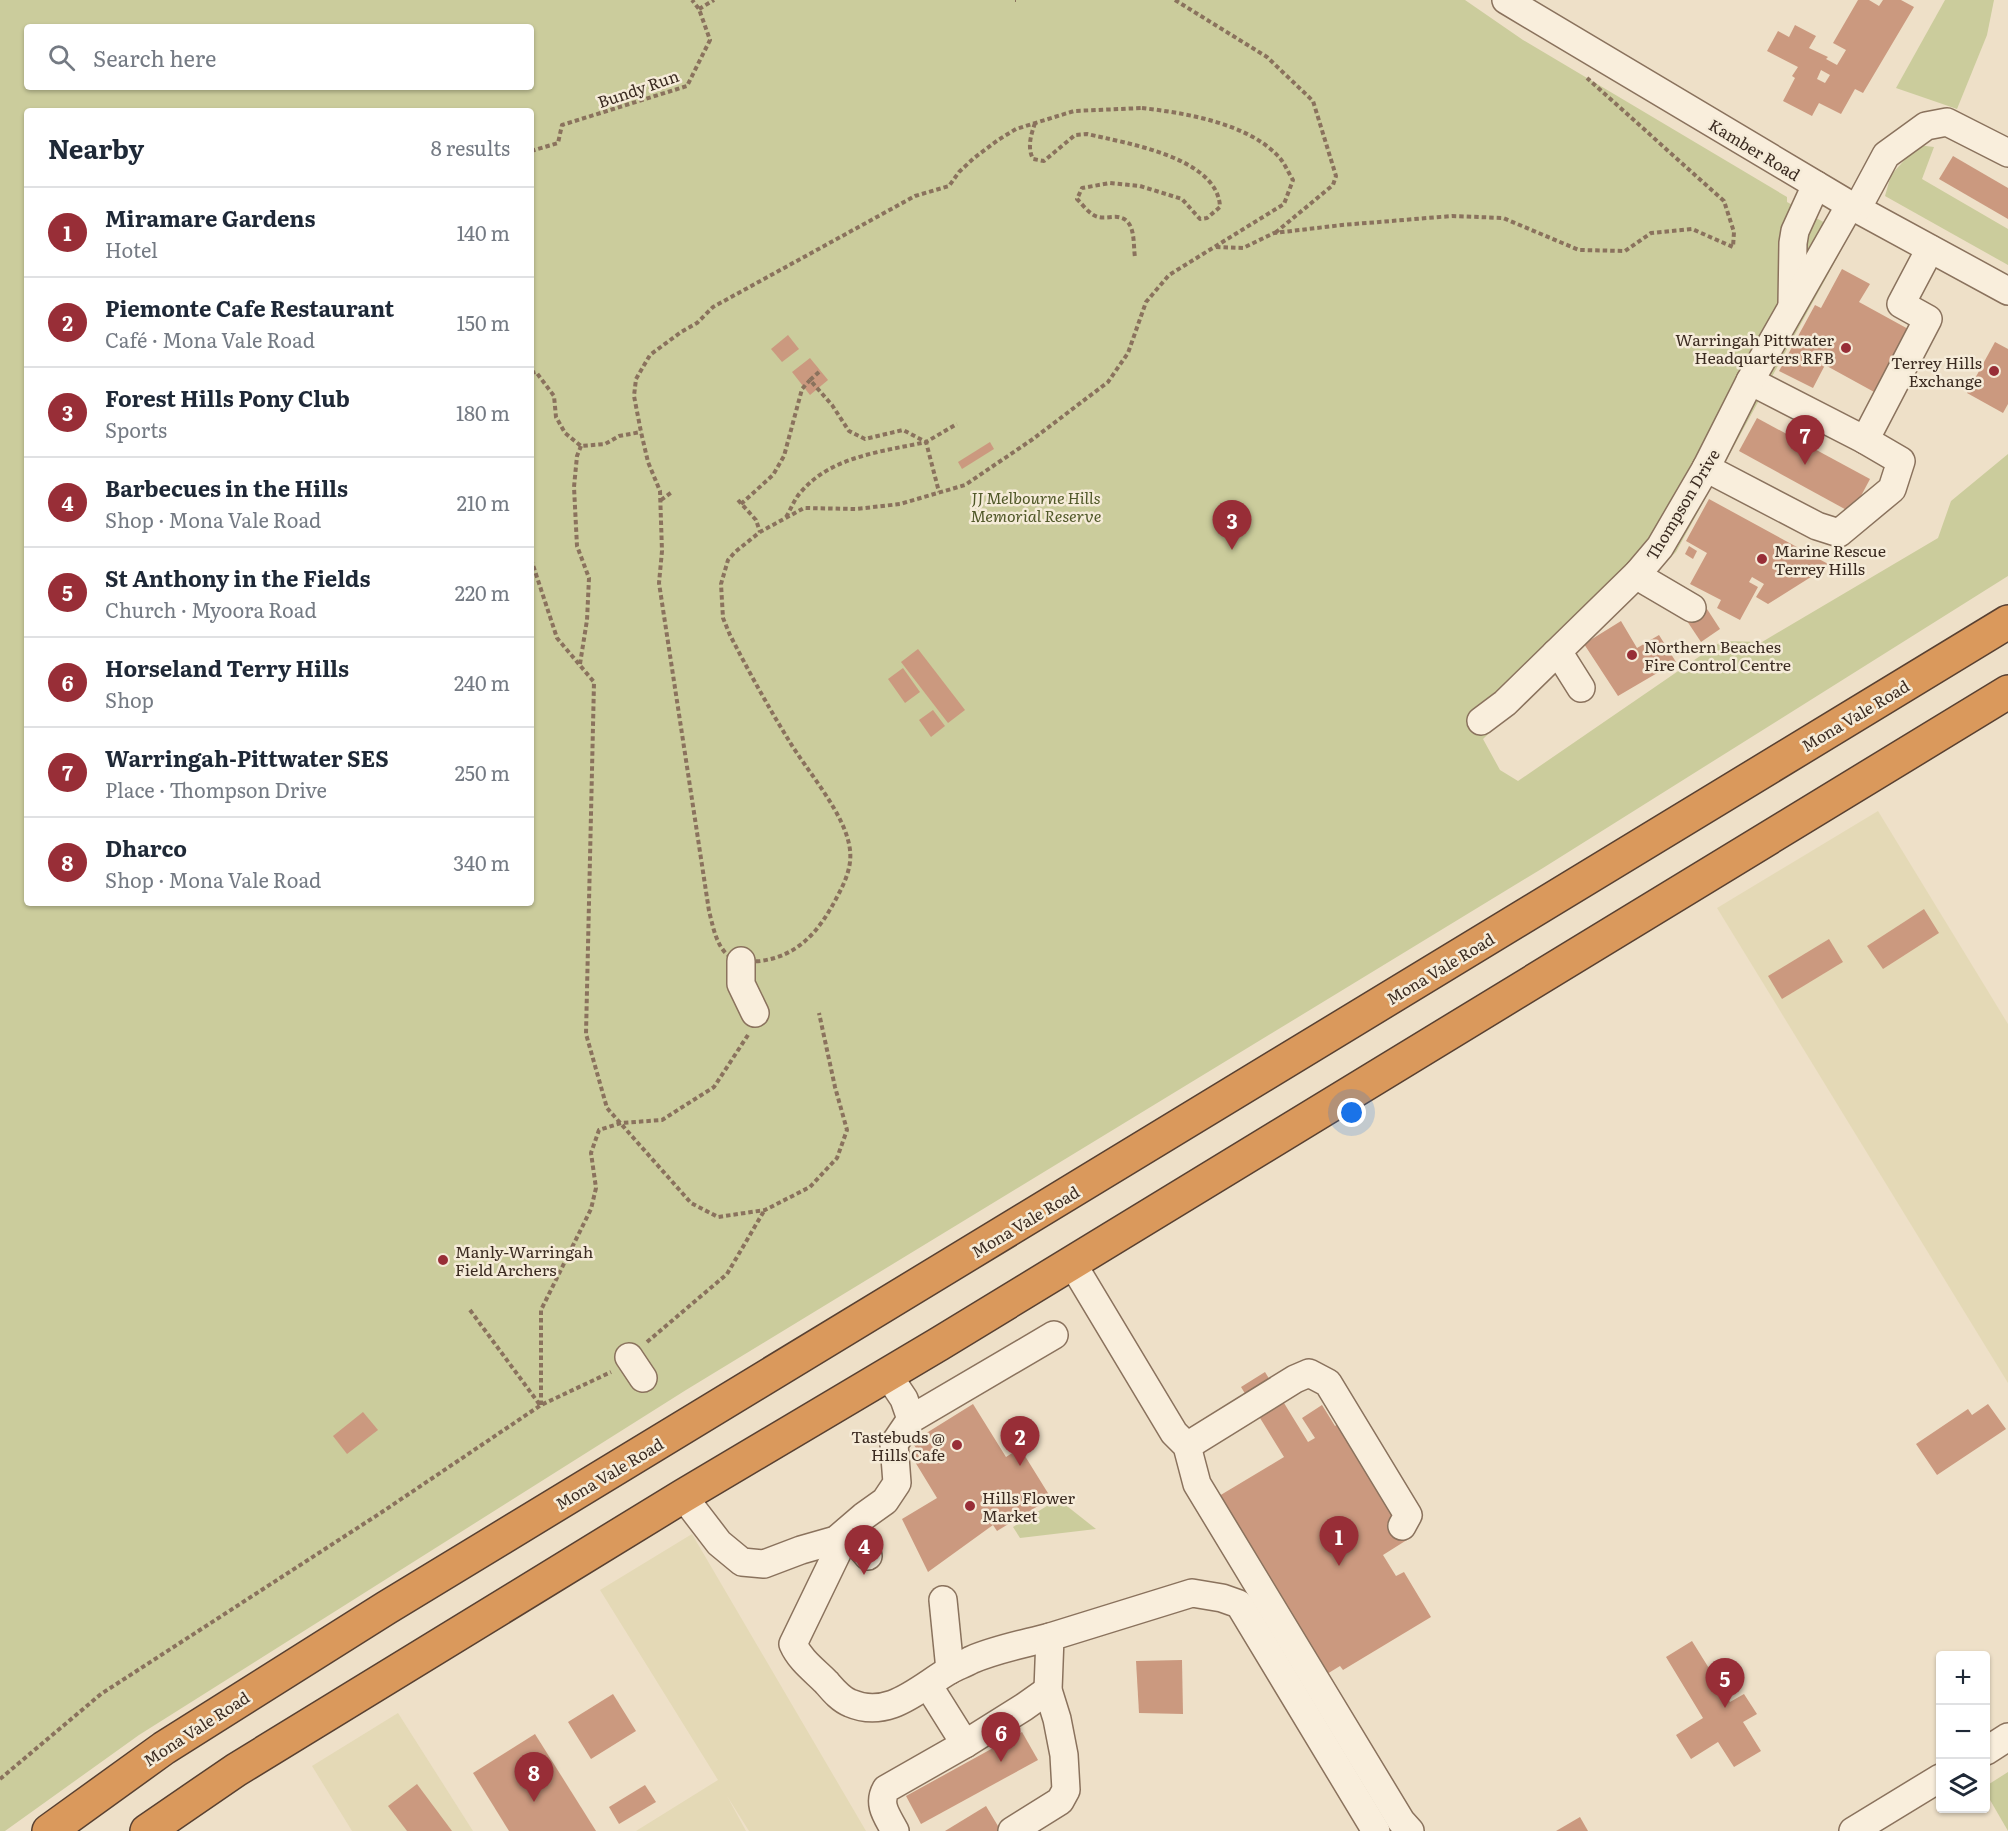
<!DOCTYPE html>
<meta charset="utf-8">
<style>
body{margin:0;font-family:Literata,serif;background:#f2f2f3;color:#1f2937}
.controls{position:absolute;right:18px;bottom:18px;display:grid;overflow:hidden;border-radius:6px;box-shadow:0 2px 4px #0004}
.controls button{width:54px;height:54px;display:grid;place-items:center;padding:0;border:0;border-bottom:2px solid #e0e1e3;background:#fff;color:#1f2937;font:30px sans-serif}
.you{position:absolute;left:1352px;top:1113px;width:21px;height:21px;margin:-15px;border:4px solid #fff;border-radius:50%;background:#1a73e8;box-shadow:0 0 0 9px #1a73e833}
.badge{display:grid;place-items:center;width:39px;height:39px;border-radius:50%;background:#982e37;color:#fff;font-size:20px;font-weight:700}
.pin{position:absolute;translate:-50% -50px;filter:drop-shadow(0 2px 3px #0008)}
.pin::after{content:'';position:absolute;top:32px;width:21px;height:18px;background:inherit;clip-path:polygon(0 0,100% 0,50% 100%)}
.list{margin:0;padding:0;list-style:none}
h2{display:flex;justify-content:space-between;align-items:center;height:78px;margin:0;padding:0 24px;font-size:26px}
h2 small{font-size:20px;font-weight:400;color:#747a83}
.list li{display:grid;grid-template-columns:39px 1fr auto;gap:18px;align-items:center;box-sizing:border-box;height:90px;padding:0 24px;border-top:2px solid #e0e1e3}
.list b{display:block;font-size:22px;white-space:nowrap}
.list p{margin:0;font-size:20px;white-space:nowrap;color:#747a83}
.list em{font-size:20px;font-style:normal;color:#747a83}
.icon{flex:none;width:33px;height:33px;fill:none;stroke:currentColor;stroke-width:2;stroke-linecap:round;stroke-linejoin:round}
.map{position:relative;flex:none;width:2008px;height:1831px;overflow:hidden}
.search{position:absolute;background:#fff;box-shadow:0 2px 4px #0004;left:24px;top:24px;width:510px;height:66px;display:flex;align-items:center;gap:15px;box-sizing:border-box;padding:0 21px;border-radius:6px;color:#747a83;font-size:22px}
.panel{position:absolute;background:#fff;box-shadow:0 2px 4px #0004;left:24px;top:108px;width:510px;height:798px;border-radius:6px}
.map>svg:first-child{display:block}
</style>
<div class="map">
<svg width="2008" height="1831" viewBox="0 0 2008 1831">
<rect width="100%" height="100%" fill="#eee0c8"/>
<g fill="#e4d9b6">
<polygon points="1878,811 2008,1024 2008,1383 1717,908"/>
<polygon points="692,1534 866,1831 749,1831 727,1796 746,1831 636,1831 718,1780 600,1590"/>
<polygon points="398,1713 473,1831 352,1831 312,1766"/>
</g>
<g fill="#cbcc9c" fill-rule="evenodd">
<path d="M0 0H1465L1523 40 1787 197V202L1849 236 1676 552 1483 739 1500 770 1518 781 1722 641 1762 642 1938 538 1951 501 2008 454V576L1543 868 686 1390 139 1735 5 1831H0ZM27 27H531V87H27ZM27 111H531V903H27Z"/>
<polygon points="1945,0 1994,0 1987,35 1957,109 1896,88"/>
<polygon points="1918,145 1934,147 1922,179 2008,229 2008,265 1885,196 1891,175"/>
<polygon points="1058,1499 1096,1529 1020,1538 1013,1527"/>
<polygon points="2008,1772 2008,1831 1986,1793 1986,1786"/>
</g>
<g fill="#cb997f" fill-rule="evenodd">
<path d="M1858 0H1869L1879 6 1883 0H1901L1914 7 1863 93 1855 89 1841 114 1819 103 1812 116 1783 101 1795 78 1792 76 1798 67 1767 51 1778 31 1789 37 1795 25 1816 36 1809 48 1828 57 1826 59 1837 65 1846 50 1833 43ZM1821 70 1830 75 1825 83 1817 79Z"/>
<polygon points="1953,156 2008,188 2008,219 1939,179"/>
<polygon points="1842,269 1870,284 1859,302 1910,330 1876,393 1825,365 1813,388 1779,371 1815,305 1821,308"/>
<polygon points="788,335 799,349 782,362 771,349"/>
<polygon points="1995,342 2008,349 2008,404 2003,413 1967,393"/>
<polygon points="810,358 828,380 810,395 792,372"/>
<polygon points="1757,418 1870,479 1852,513 1739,451"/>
<polygon points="990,442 994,449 962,469 958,462"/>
<polygon points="1709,499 1830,565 1768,604 1756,597 1764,584 1752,577 1749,582 1758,587 1740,620 1717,608 1721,600 1690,584 1707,553 1686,541"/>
<polygon points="1689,546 1697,551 1693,559 1685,554"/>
<polygon points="1707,609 1720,629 1701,642 1687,621"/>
<polygon points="1621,621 1637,648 1659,635 1676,662 1618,696 1584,644"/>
<polygon points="918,649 965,710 948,723 901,662"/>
<polygon points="903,668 920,692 905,703 888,679"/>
<polygon points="933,710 945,726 931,737 919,720"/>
<polygon points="1924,909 1939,933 1883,969 1867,946"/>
<polygon points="1829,939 1843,962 1782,999 1768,976"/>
<polygon points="1265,1372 1308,1442 1315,1438 1302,1418 1322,1405 1335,1426 1339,1423 1410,1538 1383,1555 1396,1576 1404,1572 1431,1617 1343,1670 1340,1666 1327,1674 1219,1496 1284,1457 1241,1387"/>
<polygon points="973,1404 1006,1457 1020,1448 1051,1498 997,1531 993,1525 928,1572 902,1519 937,1498 909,1452 916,1448 912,1442"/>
<polygon points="1988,1404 2006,1429 1937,1475 1916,1444 1968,1409 1972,1415"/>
<polygon points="363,1412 378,1430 347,1454 333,1436"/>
<polygon points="1692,1641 1730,1702 1744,1694 1757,1714 1743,1722 1761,1751 1734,1767 1718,1742 1691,1759 1676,1735 1703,1718 1666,1657"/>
<polygon points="1182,1660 1183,1714 1139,1713 1136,1661"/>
<polygon points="613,1694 636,1731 591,1759 568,1722"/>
<polygon points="1022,1732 1038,1760 921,1824 906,1796"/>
<polygon points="535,1734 596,1831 509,1831 473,1773"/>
<polygon points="417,1784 452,1831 407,1831 388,1806"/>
<polygon points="645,1785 656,1802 619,1824 609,1807"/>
<polygon points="986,1806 1001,1831 945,1831"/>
<polygon points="1580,1817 1588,1831 1556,1831"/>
</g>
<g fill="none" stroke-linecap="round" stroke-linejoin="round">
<defs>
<g id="minor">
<polyline points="1506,0 1850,205 2008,291"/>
<polyline points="1857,209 1886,155 1926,126 1947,122 2008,153"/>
<polyline points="1792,305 1793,243 1795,231 1816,185"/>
<polyline points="1750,381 1865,440 1928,319 1901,304 1930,249"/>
<polyline points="1706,468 1817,526 1839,533 1892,489 1901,461 1865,440"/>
<polyline points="1638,573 1646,581 1692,608"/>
<polyline points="1556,653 1564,661 1581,688"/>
<polyline points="1481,721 1505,703 1638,573 1660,547 1706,468 1750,381 1850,205"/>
<polyline points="741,961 741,984 755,1013"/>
<polyline points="1072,1263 1174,1433 1187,1446 1197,1484 1401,1821 1410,1831"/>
<polyline points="629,1357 643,1378"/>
<polyline points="911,1419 1054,1335"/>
<polyline points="1187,1446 1295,1379 1309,1373 1328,1383 1408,1515 1402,1526"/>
<polyline points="683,1496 719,1543 742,1562 764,1564 801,1550 836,1540 864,1516 885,1501 897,1483 894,1444 911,1419 904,1399 888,1375"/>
<polyline points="847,1531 868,1556"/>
<path d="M836 1540 837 1553 793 1644C800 1660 814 1670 826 1682 833 1690 840 1699 850 1703 889 1720 919 1688 950 1670 957 1666 964 1664 971 1660 996 1649 1024 1644 1050 1637"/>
<polyline points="943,1600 950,1670"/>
<polyline points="928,1685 965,1744"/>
<polyline points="1986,1751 2008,1737"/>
<path d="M895 1831C888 1817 877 1805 886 1789L965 1744 1024 1707 1048 1690"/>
<polyline points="1012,1831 1060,1801 1066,1790 1064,1755 1057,1719 1048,1690 1050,1637 1192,1593 1222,1598 1239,1604 1376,1831"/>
<polyline points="1853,1831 1940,1778"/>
</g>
<g id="highway">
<polyline points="49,1831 164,1748 386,1608 2008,622"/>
<polyline points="147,1831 236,1770 683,1496 939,1344 2008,692"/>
</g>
</defs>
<use href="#minor" stroke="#8a725d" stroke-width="30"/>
<use href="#highway" stroke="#584031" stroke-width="36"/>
<g stroke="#8a725d" stroke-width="4" stroke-dasharray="4.5 3" stroke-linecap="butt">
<polyline points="1015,0 1016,0"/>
<polyline points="1175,0 1267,57 1313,101 1336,176 1333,185 1275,233"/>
<polyline points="699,9 714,0"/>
<path d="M1142 108C1185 113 1247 123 1278 156 1284 162 1288 172 1293 180L1284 204 1169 275 1146 302 1128 353 1108 382 1033 439 965 485 900 504 856 509 804 508 760 532 735 552 728 560 721 584 723 618 730 635C748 670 767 705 788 739 806 770 846 814 850 850 852 867 845 882 837 897 820 930 799 956 760 961 749 962 737 962 729 956 716 946 713 926 709 911L659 583 662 551 660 491 648 462 641 432 634 396 636 379 650 355 681 332 697 323 713 307 915 196 949 186 959 172 974 158 998 140 1016 129 1074 111Z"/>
<path d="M1035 123C1031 135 1027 147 1033 159L1044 161 1075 135 1087 134C1125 143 1218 157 1220 207L1207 218 1200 219 1182 199 1140 186 1110 183 1082 188 1077 199C1083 205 1090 215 1098 217 1106 219 1115 215 1122 218 1136 223 1133 246 1135 257"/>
<polyline points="531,151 558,143 562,125 687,86 710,40 699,9 692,0"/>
<polyline points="1216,247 1243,248 1274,233 1342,225 1452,216 1503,218 1579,250 1625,251 1651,233 1692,229 1733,247 1734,232 1724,201 1587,78"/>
<polyline points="819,372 810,380 832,405 849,431 865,439 903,430 926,442 957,424"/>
<polyline points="531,373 536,372 554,396 556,417 565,433 581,446 605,444 619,436 641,432"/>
<polyline points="661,500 672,492"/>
<polyline points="738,500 756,520 760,532"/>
<polyline points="741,504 773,475 784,456 802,389 810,380"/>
<path d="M786 517C791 509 794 500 800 493 831 456 881 452 926 442L939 492"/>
<polyline points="531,559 557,638 594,682 586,1034 607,1108 691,1203 718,1217 765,1210 810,1187 837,1158 847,1130 835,1087 819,1013"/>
<polyline points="580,664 587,620 589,578 577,546 574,487 577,456 581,446"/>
<polyline points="470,1310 540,1405"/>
<polyline points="647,1342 727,1274 764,1211"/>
<polyline points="541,1405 541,1310 591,1209 596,1188 591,1153 599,1130 621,1123 662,1120 714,1087 748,1035"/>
<polyline points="0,1779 101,1694 379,1514 541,1405 611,1372"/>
</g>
<use href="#minor" stroke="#f9eedc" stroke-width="27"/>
<use href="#highway" stroke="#da995c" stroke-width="33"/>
</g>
<g fill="#982e37" stroke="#f5ebd8" stroke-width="2">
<circle cx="1846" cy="348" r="6"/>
<circle cx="1994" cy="371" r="6"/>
<circle cx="1762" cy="559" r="6"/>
<circle cx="1632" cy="655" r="6"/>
<circle cx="443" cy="1260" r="6"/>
<circle cx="957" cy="1445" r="6"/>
<circle cx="970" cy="1506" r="6"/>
</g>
<g text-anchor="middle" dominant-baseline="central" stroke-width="5" stroke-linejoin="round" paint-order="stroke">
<g font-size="16" fill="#3b2b21" stroke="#f5ebd8">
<text transform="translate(638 88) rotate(-19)">Bundy Run</text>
<text transform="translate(1755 149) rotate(31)">Kamber Road</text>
<text transform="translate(1682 504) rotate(-59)">Thompson Drive</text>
<text transform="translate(1855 715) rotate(-31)">Mona Vale Road</text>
<text transform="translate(1440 968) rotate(-31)">Mona Vale Road</text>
<text transform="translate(1025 1221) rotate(-31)">Mona Vale Road</text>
<text transform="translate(609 1473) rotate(-31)">Mona Vale Road</text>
<text transform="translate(196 1728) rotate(-33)">Mona Vale Road</text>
</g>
<g font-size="16" fill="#3b2b21" stroke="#f5ebd8" text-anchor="start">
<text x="1834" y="339" text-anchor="end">Warringah Pittwater<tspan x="1834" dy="18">Headquarters RFB</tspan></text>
<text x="1982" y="362" text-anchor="end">Terrey Hills<tspan x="1982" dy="18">Exchange</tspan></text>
<text x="1774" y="550">Marine Rescue<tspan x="1774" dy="18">Terrey Hills</tspan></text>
<text x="1644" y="646">Northern Beaches<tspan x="1644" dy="18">Fire Control Centre</tspan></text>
<text x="455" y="1251">Manly-Warringah<tspan x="455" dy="18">Field Archers</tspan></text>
<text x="945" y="1436" text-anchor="end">Tastebuds @<tspan x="945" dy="18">Hills Cafe</tspan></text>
<text x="982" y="1497">Hills Flower<tspan x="982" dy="18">Market</tspan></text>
</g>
<g font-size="16" font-style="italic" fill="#4f5727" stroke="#f5ebd8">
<text x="1036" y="497">JJ Melbourne Hills<tspan x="1036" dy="18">Memorial Reserve</tspan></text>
</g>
</g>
</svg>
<div class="controls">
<button>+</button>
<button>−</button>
<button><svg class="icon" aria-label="layers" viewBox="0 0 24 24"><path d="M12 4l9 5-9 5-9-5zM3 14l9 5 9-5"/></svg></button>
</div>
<div class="you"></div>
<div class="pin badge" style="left:1339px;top:1566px">1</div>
<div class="pin badge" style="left:1020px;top:1466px">2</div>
<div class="pin badge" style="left:1232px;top:550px">3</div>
<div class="pin badge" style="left:864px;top:1575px">4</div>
<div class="pin badge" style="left:1725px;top:1708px">5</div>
<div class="pin badge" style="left:1001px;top:1762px">6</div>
<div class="pin badge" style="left:1805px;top:465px">7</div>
<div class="pin badge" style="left:534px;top:1802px">8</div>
<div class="search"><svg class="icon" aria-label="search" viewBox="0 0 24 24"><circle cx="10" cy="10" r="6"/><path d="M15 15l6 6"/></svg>Search here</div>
<section class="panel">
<h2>Nearby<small>8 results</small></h2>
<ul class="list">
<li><span class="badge">1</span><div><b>Miramare Gardens</b><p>Hotel</p></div><em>140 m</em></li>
<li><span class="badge">2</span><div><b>Piemonte Cafe Restaurant</b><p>Café · Mona Vale Road</p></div><em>150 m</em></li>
<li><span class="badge">3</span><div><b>Forest Hills Pony Club</b><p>Sports</p></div><em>180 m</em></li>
<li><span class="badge">4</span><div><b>Barbecues in the Hills</b><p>Shop · Mona Vale Road</p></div><em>210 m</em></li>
<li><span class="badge">5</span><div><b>St Anthony in the Fields</b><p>Church · Myoora Road</p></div><em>220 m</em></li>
<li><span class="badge">6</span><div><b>Horseland Terry Hills</b><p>Shop</p></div><em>240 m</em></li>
<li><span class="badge">7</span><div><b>Warringah-Pittwater SES</b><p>Place · Thompson Drive</p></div><em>250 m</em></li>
<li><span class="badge">8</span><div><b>Dharco</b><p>Shop · Mona Vale Road</p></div><em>340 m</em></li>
</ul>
</section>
</div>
